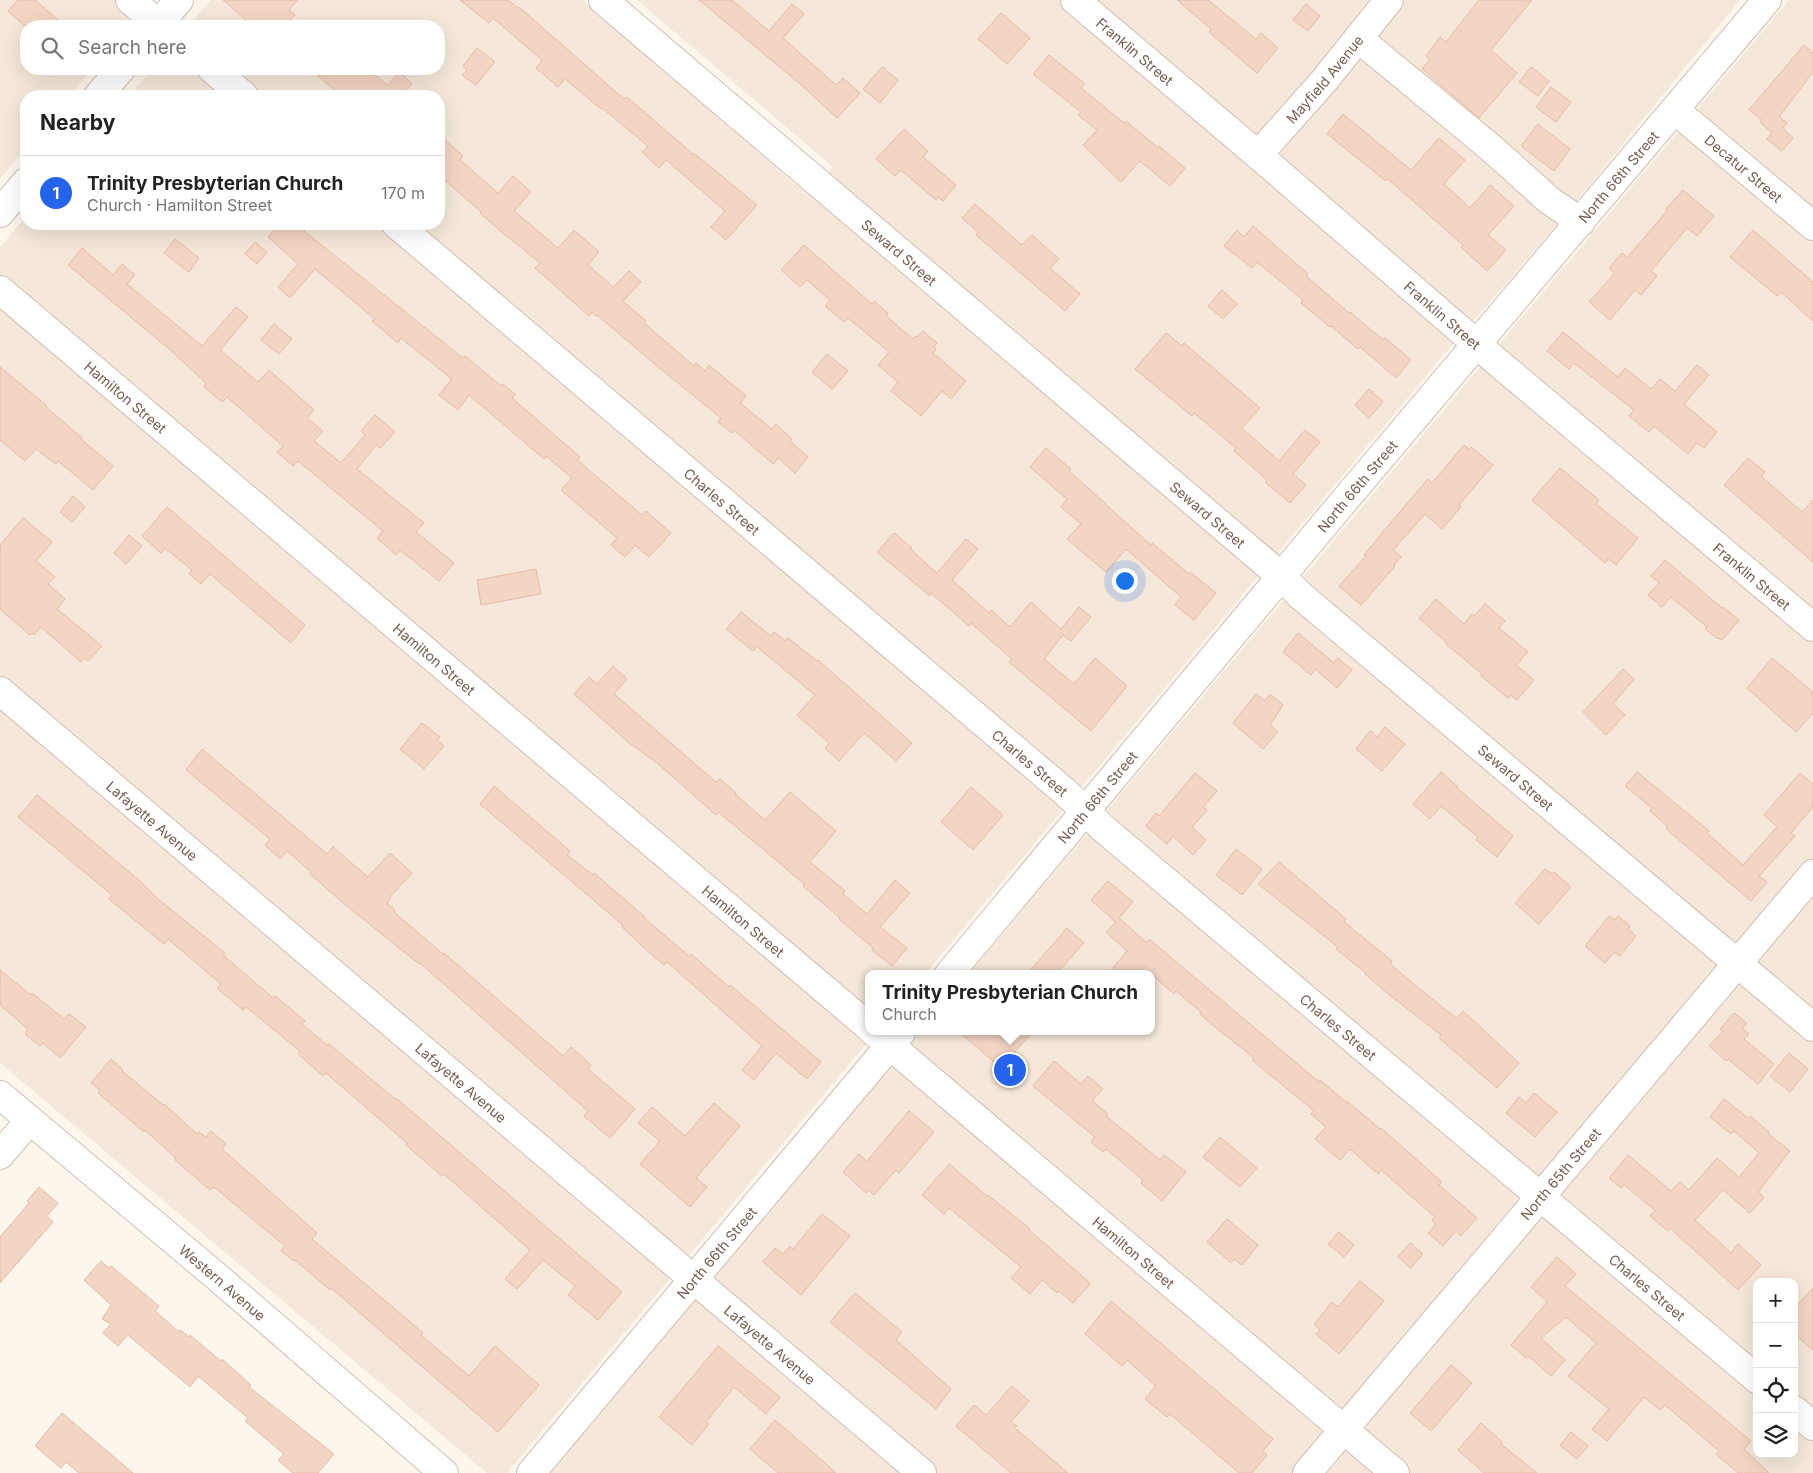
<!DOCTYPE html>
<meta charset="utf-8">
<style>
body{margin:0;font-family:Inter,sans-serif;background:#f2f2f2;color:#222}
.controls{position:absolute;right:15px;bottom:15px;display:grid;overflow:hidden;border-radius:10px;box-shadow:0 5px 20px #0002}
.controls button{width:45px;height:45px;display:grid;place-items:center;padding:0;border:0;border-bottom:1px solid #e0e0e0;background:#fff;color:#222;font:25px sans-serif}
.you{position:absolute;left:1124px;top:580px;width:18px;height:18px;margin:-12px;border:4px solid #fff;border-radius:50%;background:#1a73e8;box-shadow:0 0 0 8px #1a73e833}
.badge{display:grid;place-items:center;width:32px;height:32px;border-radius:50%;background:#2563eb;color:#fff;font-size:16px;font-weight:700}
.pin{position:absolute;translate:-50% -50%;border:2px solid #fff;box-shadow:0 1px 5px #0006}
.popup{position:absolute;left:865px;top:970px;width:290px;height:65px;box-sizing:border-box;display:grid;place-content:center;border-radius:10px;background:#fff;filter:drop-shadow(0 1px 4px #0005);font-size:16px;white-space:nowrap;color:#767676}
.popup b{font-size:19px;color:#222}
.popup::after{content:'';position:absolute;left:50%;top:100%;margin-left:-10px;border:10px solid transparent;border-top-color:#fff}
.list{margin:0;padding:0;list-style:none}
h2{display:flex;justify-content:space-between;align-items:center;height:65px;margin:0;padding:0 20px;font-size:21px}
h2 small{font-size:16px;font-weight:400;color:#767676}
.list li{display:grid;grid-template-columns:32px 1fr auto;gap:15px;align-items:center;box-sizing:border-box;height:75px;padding:0 20px;border-top:1px solid #e0e0e0}
.list b{display:block;font-size:19px;white-space:nowrap}
.list p{margin:0;font-size:16px;white-space:nowrap;color:#767676}
.list em{font-size:16px;font-style:normal;color:#767676}
.icon{flex:none;width:28px;height:28px;fill:none;stroke:currentColor;stroke-width:2;stroke-linecap:round;stroke-linejoin:round}
.map{position:relative;flex:none;width:1813px;height:1473px;overflow:hidden}
.search{position:absolute;background:#fff;box-shadow:0 5px 20px #0002;left:20px;top:20px;width:425px;height:55px;display:flex;align-items:center;gap:12px;box-sizing:border-box;padding:0 18px;border-radius:20px;color:#767676;font-size:19px}
.panel{position:absolute;background:#fff;box-shadow:0 5px 20px #0002;left:20px;top:90px;width:425px;height:140px;border-radius:20px}
.map>svg:first-child{display:block}
</style>
<div class="map">
<svg width="1813" height="1473" viewBox="0 0 1813 1473">
<rect width="100%" height="100%" fill="#fdf6ec"/>
<g fill="#f5e8da" fill-rule="evenodd">
<polygon points="0,0 149,0 127,26 26,26 26,69 92,69 69,96 26,96 26,147 0,179"/>
<polygon points="211,0 583,0 809,196 833,167 637,0 1740,0 1557,225 1452,345 925,974 869,974 869,1031 877,1031 507,1473 487,1473 0,1063 0,247 26,216 26,224 439,224 439,96 129,96 152,69 439,69 439,26 188,26"/>
<path d="M1789 0H1813V1473H548L921 1031H1151V974H969ZM1757 1282H1794V1454H1757Z"/>
</g>
<g fill="#f3d5c3" stroke="#e6bba3">
<polygon points="18,0 35,0 65,26 25,26 8,11"/>
<polygon points="223,0 297,0 289,10 295,15 285,26 253,26"/>
<polygon points="460,0 508,0 518,8 519,7 624,99 627,97 694,155 695,154 757,205 726,240 711,227 725,211 666,160 659,168 642,152 648,146 602,108 601,109 565,79 558,87 536,68 542,60 493,18 489,23"/>
<polygon points="699,0 732,0 769,31 792,4 804,14 783,38 836,85 843,78 860,93 837,118 799,83"/>
<polygon points="1177,0 1208,0 1256,39 1261,33 1278,48 1257,73 1209,32 1211,29"/>
<polygon points="1479,0 1532,0 1491,50 1517,73 1479,118 1422,69 1430,59 1426,56 1440,37 1446,42"/>
<polygon points="1306,4 1320,16 1308,31 1293,20"/>
<polygon points="1001,13 1030,38 1007,64 978,39"/>
<polygon points="1804,45 1813,53 1813,72 1779,117 1787,123 1783,128 1793,138 1782,151 1767,139 1772,133 1760,122 1762,120 1749,110"/>
<polygon points="477,48 495,62 476,85 462,75 467,70 463,66"/>
<polygon points="1049,55 1085,84 1081,88 1124,123 1126,121 1158,148 1159,146 1185,168 1170,186 1140,161 1121,182 1083,145 1097,130 1078,115 1081,112 1033,74"/>
<polygon points="882,67 898,80 880,103 863,89"/>
<polygon points="1531,67 1549,81 1538,96 1519,82"/>
<polygon points="310,69 367,69 388,85 400,72 412,84 402,96 341,96"/>
<polygon points="1551,87 1571,102 1556,122 1536,107"/>
<polygon points="1343,114 1411,170 1439,138 1465,160 1444,184 1470,208 1490,185 1514,206 1488,235 1506,250 1487,271 1461,247 1463,245 1388,179 1386,181 1327,134"/>
<polygon points="1538,124 1570,149 1554,171 1521,146"/>
<polygon points="904,129 928,151 923,157 956,185 943,201 938,197 936,200 902,171 900,171 895,176 876,159"/>
<polygon points="439,135 463,156 460,160 498,193 513,176 531,192 514,211 558,248 574,230 599,252 588,265 613,287 629,271 641,282 623,301 646,321 644,323 694,366 696,363 705,371 709,365 746,396 740,403 772,429 776,424 792,439 790,441 808,457 795,473 778,458 773,464 734,430 732,433 718,422 721,418 657,366 597,315 596,316 592,312 589,316 535,268 540,263 498,229 480,213 481,212 439,175"/>
<polygon points="1683,190 1714,216 1697,236 1687,228 1651,271 1657,276 1641,295 1635,290 1610,320 1589,302 1615,273 1609,268 1622,253 1627,257 1631,253 1667,211 1666,209"/>
<polygon points="975,204 1022,245 1032,235 1059,259 1050,268 1080,294 1065,311 976,235 978,232 962,218"/>
<polygon points="279,224 310,224 304,231 463,358 465,356 501,386 503,384 515,394 512,398 580,457 577,460 642,515 646,511 671,533 649,557 635,545 625,557 611,545 617,538 561,490 572,478 546,456 544,459 469,395 458,410 439,395 452,379 401,338 398,343 372,321 375,319 315,269 290,298 278,287 298,264 268,237"/>
<polygon points="1253,226 1308,274 1306,276 1349,313 1350,312 1383,340 1385,338 1411,360 1396,378 1360,347 1358,349 1331,326 1330,327 1301,303 1303,300 1257,262 1252,268 1224,246 1237,230 1244,237"/>
<polygon points="1753,230 1813,282 1813,321 1781,292 1777,296 1730,257"/>
<polygon points="175,239 199,258 189,272 164,253"/>
<polygon points="255,242 267,252 257,264 245,254"/>
<polygon points="804,245 872,304 874,301 888,313 886,316 913,339 916,336 918,337 923,331 937,343 934,347 936,349 933,353 966,381 951,399 942,391 921,416 891,391 898,382 878,365 889,352 848,318 844,322 825,306 830,300 807,280 800,287 781,270"/>
<polygon points="82,248 113,275 122,264 135,275 127,284 202,346 236,307 248,317 220,350 258,382 269,370 314,410 307,418 323,431 314,441 341,463 365,435 361,431 375,415 395,432 380,448 376,445 357,469 424,523 416,532 454,563 439,581 400,550 396,555 377,538 383,531 298,461 293,466 277,452 283,446 227,397 222,402 204,387 206,383 168,348 68,265"/>
<polygon points="1222,290 1237,304 1223,319 1208,306"/>
<polygon points="274,324 292,339 279,354 261,340"/>
<polygon points="1563,332 1618,377 1625,368 1651,389 1660,379 1675,391 1697,365 1709,375 1684,404 1717,432 1704,448 1697,443 1688,454 1654,426 1649,432 1629,416 1634,410 1588,374 1574,363 1569,369 1547,351"/>
<polygon points="1166,333 1182,346 1184,343 1260,408 1242,428 1279,461 1305,430 1320,442 1293,474 1306,485 1290,503 1265,482 1267,480 1234,451 1236,448 1194,413 1192,416 1135,369"/>
<polygon points="827,354 848,371 832,389 812,372"/>
<polygon points="0,367 47,406 46,407 82,438 81,439 113,466 93,490 58,461 56,464 36,449 25,461 0,440"/>
<polygon points="1369,389 1383,402 1369,418 1355,405"/>
<polygon points="1464,445 1469,449 1471,447 1493,465 1459,505 1461,507 1442,529 1425,514 1393,550 1401,557 1393,566 1395,566 1361,605 1339,586 1366,556 1364,555 1387,527 1428,479 1432,483"/>
<polygon points="1046,448 1071,469 1069,471 1106,504 1106,505 1151,545 1152,543 1189,574 1190,572 1216,593 1194,620 1175,605 1181,597 1126,549 1106,572 1067,539 1081,524 1061,507 1067,499 1030,467"/>
<polygon points="1748,458 1765,472 1761,476 1802,512 1813,500 1813,562 1724,485"/>
<polygon points="1560,468 1599,500 1596,504 1638,538 1616,565 1608,559 1605,563 1532,500"/>
<polygon points="73,496 85,507 72,522 60,512"/>
<polygon points="167,507 305,625 291,643 210,574 201,584 189,574 192,570 165,548 161,553 142,536"/>
<polygon points="23,518 52,542 36,561 55,577 48,584 65,599 57,609 102,646 88,661 84,658 81,662 41,627 34,635 32,633 30,635 0,609 0,545"/>
<polygon points="894,533 912,548 910,549 937,573 966,539 978,549 952,580 989,613 991,610 1010,627 1031,602 1061,629 1079,607 1091,617 1071,641 1063,635 1044,659 1074,684 1095,658 1127,686 1091,731 1009,662 1012,659 971,623 969,626 931,593 930,596 877,552"/>
<polygon points="129,535 142,546 126,564 114,553"/>
<polygon points="1665,560 1722,608 1723,607 1739,620 1722,640 1719,638 1718,639 1705,629 1707,627 1671,597 1662,607 1648,595 1659,583 1651,576"/>
<polygon points="536,569 541,594 481,605 477,580"/>
<polygon points="1436,599 1464,624 1472,614 1474,616 1485,604 1505,621 1499,628 1528,652 1516,665 1534,680 1517,700 1510,695 1508,698 1481,676 1482,674 1446,644 1447,643 1419,618"/>
<polygon points="741,612 771,636 774,632 786,641 788,638 817,661 818,660 912,743 896,761 864,733 839,761 825,748 829,743 797,715 815,695 757,647 753,651 726,629"/>
<polygon points="1298,633 1334,663 1338,658 1352,670 1337,688 1315,669 1311,675 1283,652"/>
<polygon points="1772,658 1813,692 1813,713 1796,732 1747,688"/>
<polygon points="613,666 627,679 614,694 716,782 720,779 736,793 735,794 765,820 790,792 836,831 810,862 845,891 843,894 867,914 895,880 910,893 880,927 907,948 892,966 872,950 873,948 839,919 840,918 803,886 805,885 770,855 718,812 716,815 657,763 628,742 574,694 589,677 597,684"/>
<polygon points="1623,669 1634,679 1613,704 1625,715 1606,735 1583,712"/>
<polygon points="1256,694 1265,701 1270,694 1283,705 1270,725 1278,732 1263,749 1233,723"/>
<polygon points="422,723 440,737 437,740 444,746 424,769 400,749"/>
<polygon points="1385,727 1405,744 1382,771 1356,749 1370,731 1377,737"/>
<polygon points="202,749 327,854 333,847 368,877 390,853 412,873 390,897 391,898 387,903 395,910 394,912 443,954 444,953 563,1056 571,1047 591,1065 588,1069 635,1109 610,1138 584,1116 588,1111 547,1075 420,963 419,964 342,902 310,874 311,872 287,851 280,859 265,845 270,839 186,770"/>
<polygon points="1441,772 1458,787 1457,788 1513,836 1497,857 1476,840 1478,837 1441,806 1430,819 1413,804"/>
<polygon points="1637,772 1709,831 1707,833 1743,865 1777,827 1764,815 1800,773 1813,784 1813,807 1791,833 1795,836 1759,876 1767,882 1751,901 1666,829 1668,827 1650,811 1652,808 1625,786"/>
<polygon points="1195,773 1217,791 1203,807 1207,810 1192,827 1206,840 1193,855 1173,836 1167,844 1146,826 1156,813 1159,816"/>
<polygon points="494,786 570,851 567,855 593,875 594,873 645,917 644,918 689,956 691,954 729,987 730,985 821,1062 807,1079 776,1053 754,1080 742,1070 762,1046 667,962 664,965 644,948 622,927 623,925 480,804"/>
<polygon points="971,787 1003,815 973,850 941,822"/>
<polygon points="37,795 140,881 158,899 225,953 223,955 273,998 275,996 305,1021 302,1024 327,1045 329,1044 395,1099 396,1098 622,1292 598,1320 568,1295 575,1286 543,1260 517,1289 505,1279 530,1250 444,1174 442,1176 406,1145 407,1143 326,1073 323,1076 298,1054 300,1051 246,1007 243,1010 217,988 221,984 168,939 164,944 109,899 112,895 18,817"/>
<polygon points="1236,849 1262,869 1242,895 1216,875"/>
<polygon points="1279,862 1346,919 1344,922 1392,961 1390,964 1415,985 1456,1018 1463,1011 1519,1063 1497,1088 1439,1038 1441,1035 1387,993 1365,974 1366,973 1336,949 1338,947 1258,884"/>
<polygon points="1545,869 1552,874 1554,872 1571,887 1539,924 1515,903"/>
<polygon points="1108,881 1133,902 1119,918 1146,942 1149,939 1319,1082 1320,1080 1347,1103 1348,1102 1380,1129 1381,1128 1442,1182 1439,1185 1477,1218 1461,1236 1456,1231 1443,1246 1428,1233 1436,1224 1432,1220 1435,1217 1381,1170 1378,1174 1350,1149 1340,1160 1315,1139 1326,1127 1311,1114 1314,1111 1252,1060 1254,1058 1215,1027 1200,1014 1201,1012 1176,991 1174,994 1151,974 1108,974 1127,951 1106,932 1116,922 1091,900"/>
<polygon points="1609,916 1615,920 1618,916 1630,926 1628,929 1636,936 1620,956 1614,952 1605,963 1585,946"/>
<polygon points="1067,928 1084,943 1056,974 1027,974"/>
<polygon points="0,970 31,995 32,993 64,1019 69,1014 86,1027 60,1058 43,1043 40,1046 25,1034 28,1029 0,1005"/>
<polygon points="1734,1013 1747,1023 1742,1028 1749,1034 1744,1039 1774,1064 1758,1084 1728,1059 1726,1061 1709,1046 1723,1031 1720,1029"/>
<polygon points="958,1031 1033,1031 1001,1068"/>
<polygon points="1789,1053 1808,1069 1790,1092 1770,1076"/>
<polygon points="111,1059 123,1070 122,1071 163,1105 164,1104 197,1134 199,1132 206,1137 211,1131 226,1144 222,1149 317,1233 312,1239 402,1315 423,1333 421,1335 469,1376 495,1346 539,1385 498,1432 331,1288 330,1290 295,1260 294,1261 281,1251 285,1246 214,1187 210,1190 175,1160 176,1158 145,1130 144,1132 98,1093 100,1090 91,1083"/>
<polygon points="1054,1061 1081,1084 1088,1076 1103,1089 1092,1101 1108,1114 1106,1116 1160,1160 1164,1155 1186,1172 1162,1201 1141,1183 1143,1180 1106,1149 1103,1152 1091,1142 1095,1137 1033,1086"/>
<polygon points="1534,1093 1557,1112 1535,1137 1506,1113 1519,1097 1526,1103"/>
<polygon points="1724,1099 1748,1118 1750,1116 1769,1132 1768,1134 1790,1151 1758,1192 1764,1197 1750,1213 1723,1190 1695,1220 1731,1253 1738,1244 1761,1265 1738,1290 1670,1228 1668,1231 1650,1216 1655,1210 1624,1185 1621,1188 1609,1178 1628,1155 1671,1191 1680,1182 1689,1190 1717,1158 1739,1177 1759,1153 1734,1131 1731,1134 1710,1117"/>
<polygon points="714,1103 740,1126 696,1178 707,1187 690,1207 640,1164 660,1141 638,1123 652,1107 685,1136"/>
<polygon points="909,1111 934,1132 899,1173 896,1170 874,1195 868,1190 866,1193 843,1172 859,1154 867,1161"/>
<polygon points="1220,1137 1257,1168 1240,1187 1203,1157"/>
<polygon points="949,1164 987,1196 988,1195 1030,1229 1029,1230 1089,1282 1090,1284 1073,1303 1059,1291 1057,1293 1042,1280 1030,1294 1011,1278 1021,1267 949,1208 944,1214 922,1195"/>
<polygon points="39,1187 58,1203 47,1216 53,1222 0,1283 0,1237 29,1203 27,1201"/>
<polygon points="822,1214 850,1236 801,1295 763,1262 775,1248 783,1254 790,1246 793,1249"/>
<polygon points="1227,1219 1258,1245 1242,1265 1234,1259 1231,1263 1207,1242"/>
<polygon points="1339,1232 1354,1245 1344,1257 1328,1244"/>
<polygon points="1410,1243 1423,1254 1411,1268 1398,1257"/>
<polygon points="1557,1257 1576,1274 1565,1286 1751,1441 1744,1449 1769,1473 1738,1473 1716,1454 1719,1451 1665,1405 1660,1410 1644,1397 1607,1441 1592,1429 1609,1409 1568,1376 1596,1343 1566,1317 1541,1338 1565,1360 1551,1376 1528,1356 1526,1358 1511,1345 1547,1302 1531,1287"/>
<polygon points="101,1261 109,1268 111,1266 159,1306 155,1311 179,1332 180,1330 189,1337 190,1335 221,1361 222,1359 251,1385 249,1387 334,1454 318,1473 293,1473 278,1460 284,1454 245,1421 248,1418 198,1376 190,1387 128,1335 118,1346 103,1333 111,1324 102,1319 111,1305 84,1280"/>
<polygon points="1360,1281 1384,1301 1339,1354 1316,1334 1320,1330 1314,1324 1332,1302 1338,1307"/>
<polygon points="1813,1288 1813,1350 1794,1334 1794,1309"/>
<polygon points="855,1293 902,1332 896,1340 951,1389 936,1409 830,1322"/>
<polygon points="1111,1301 1273,1439 1263,1451 1267,1455 1252,1473 1239,1473 1170,1414 1167,1417 1145,1399 1156,1386 1127,1360 1122,1366 1085,1334"/>
<polygon points="718,1346 780,1397 766,1414 734,1387 706,1422 709,1424 692,1445 659,1417"/>
<polygon points="1451,1365 1472,1383 1431,1431 1410,1413"/>
<polygon points="1012,1386 1029,1401 1011,1422 1017,1426 1015,1428 1068,1473 1011,1473 956,1426 974,1405 986,1415"/>
<polygon points="62,1413 133,1473 79,1473 66,1462 61,1468 35,1446"/>
<polygon points="775,1420 817,1456 836,1473 778,1473 750,1449"/>
<polygon points="1481,1423 1502,1442 1501,1444 1537,1473 1484,1473 1458,1450"/>
<polygon points="1571,1432 1588,1446 1577,1459 1560,1445"/>
</g>
<g fill="none" stroke-linecap="round" stroke-linejoin="round">
<defs>
<g id="minor">
<polyline points="130,0 161,26"/>
<path id="s1" d="M603 0 1282 577 1301 596 1813 1027"/>
<path id="s2" d="M1075 0 1258 155 1502 366 1813 627"/>
<polyline points="157,26 179,0"/>
<polyline points="1358,38 1491,148 1550,201 1581,222"/>
<polyline points="212,69 244,96"/>
<polyline points="98,96 121,69"/>
<path id="s3" d="M1675 110 1813 226"/>
<path id="s4" d="M1258 155 1323 82 1389 0"/>
<polyline points="0,213 26,182"/>
<path id="s5" d="M396 224 1065 792 1105 830 1757 1379"/>
<path id="s6" d="M0 290 869 1027"/>
<path id="s7" d="M0 691 922 1473"/>
<path id="s8" d="M949 974 1344 501 1767 0"/>
<path id="s9" d="M873 1031 1395 1473"/>
<path id="s10" d="M0 1095 216 1276 444 1473"/>
<polyline points="0,1155 30,1120"/>
<polyline points="1794,1410 1813,1426"/>
<path id="s11" d="M531 1473 901 1032"/>
<path id="s12" d="M1307 1473 1813 874"/>
</g>
</defs>
<use href="#minor" stroke="#d1beb0" stroke-width="30"/>
<use href="#minor" stroke="#fff" stroke-width="28"/>
</g>
<g text-anchor="middle" dominant-baseline="central" stroke-width="5" stroke-linejoin="round" paint-order="stroke">
<g font-size="14" fill="#7a5c4d" stroke="#fffaf3">
<text stroke="none"><textPath href="#s2" startOffset="79">Franklin Street</textPath></text>
<text stroke="none"><textPath href="#s4" startOffset="101">Mayfield Avenue</textPath></text>
<text stroke="none"><textPath href="#s3" startOffset="90">Decatur Street</textPath></text>
<text stroke="none"><textPath href="#s8" startOffset="1041">North 66th Street</textPath></text>
<text stroke="none"><textPath href="#s1" startOffset="389">Seward Street</textPath></text>
<text stroke="none"><textPath href="#s2" startOffset="484">Franklin Street</textPath></text>
<text stroke="none"><textPath href="#s6" startOffset="165">Hamilton Street</textPath></text>
<text stroke="none"><textPath href="#s8" startOffset="636">North 66th Street</textPath></text>
<text stroke="none"><textPath href="#s5" startOffset="428">Charles Street</textPath></text>
<text stroke="none"><textPath href="#s1" startOffset="794">Seward Street</textPath></text>
<text stroke="none"><textPath href="#s2" startOffset="889">Franklin Street</textPath></text>
<text stroke="none"><textPath href="#s6" startOffset="570">Hamilton Street</textPath></text>
<text stroke="none"><textPath href="#s5" startOffset="832">Charles Street</textPath></text>
<text stroke="none"><textPath href="#s1" startOffset="1199">Seward Street</textPath></text>
<text stroke="none"><textPath href="#s8" startOffset="231">North 66th Street</textPath></text>
<text stroke="none"><textPath href="#s7" startOffset="200">Lafayette Avenue</textPath></text>
<text stroke="none"><textPath href="#s6" startOffset="975">Hamilton Street</textPath></text>
<text stroke="none"><textPath href="#s5" startOffset="1238">Charles Street</textPath></text>
<text stroke="none"><textPath href="#s7" startOffset="605">Lafayette Avenue</textPath></text>
<text stroke="none"><textPath href="#s12" startOffset="392">North 65th Street</textPath></text>
<text stroke="none"><textPath href="#s11" startOffset="288">North 66th Street</textPath></text>
<text stroke="none"><textPath href="#s9" startOffset="342">Hamilton Street</textPath></text>
<text stroke="none"><textPath href="#s10" startOffset="291">Western Avenue</textPath></text>
<text stroke="none"><textPath href="#s5" startOffset="1642">Charles Street</textPath></text>
<text stroke="none"><textPath href="#s7" startOffset="1010">Lafayette Avenue</textPath></text>
</g>
</g>
</svg>
<div class="controls">
<button>+</button>
<button>−</button>
<button><svg class="icon" aria-label="locate" viewBox="0 0 24 24"><circle cx="12" cy="12" r="6"/><path d="M12 2v4M12 18v4M2 12h4M18 12h4"/></svg></button>
<button><svg class="icon" aria-label="layers" viewBox="0 0 24 24"><path d="M12 4l9 5-9 5-9-5zM3 14l9 5 9-5"/></svg></button>
</div>
<div class="you"></div>
<div class="pin badge" style="left:1010px;top:1070px">1</div>
<div class="popup"><b>Trinity Presbyterian Church</b>Church</div>
<div class="search"><svg class="icon" aria-label="search" viewBox="0 0 24 24"><circle cx="10" cy="10" r="6"/><path d="M15 15l6 6"/></svg>Search here</div>
<section class="panel">
<h2>Nearby<small></small></h2>
<ul class="list">
<li><span class="badge">1</span><div><b>Trinity Presbyterian Church</b><p>Church · Hamilton Street</p></div><em>170 m</em></li>
</ul>
</section>
</div>
